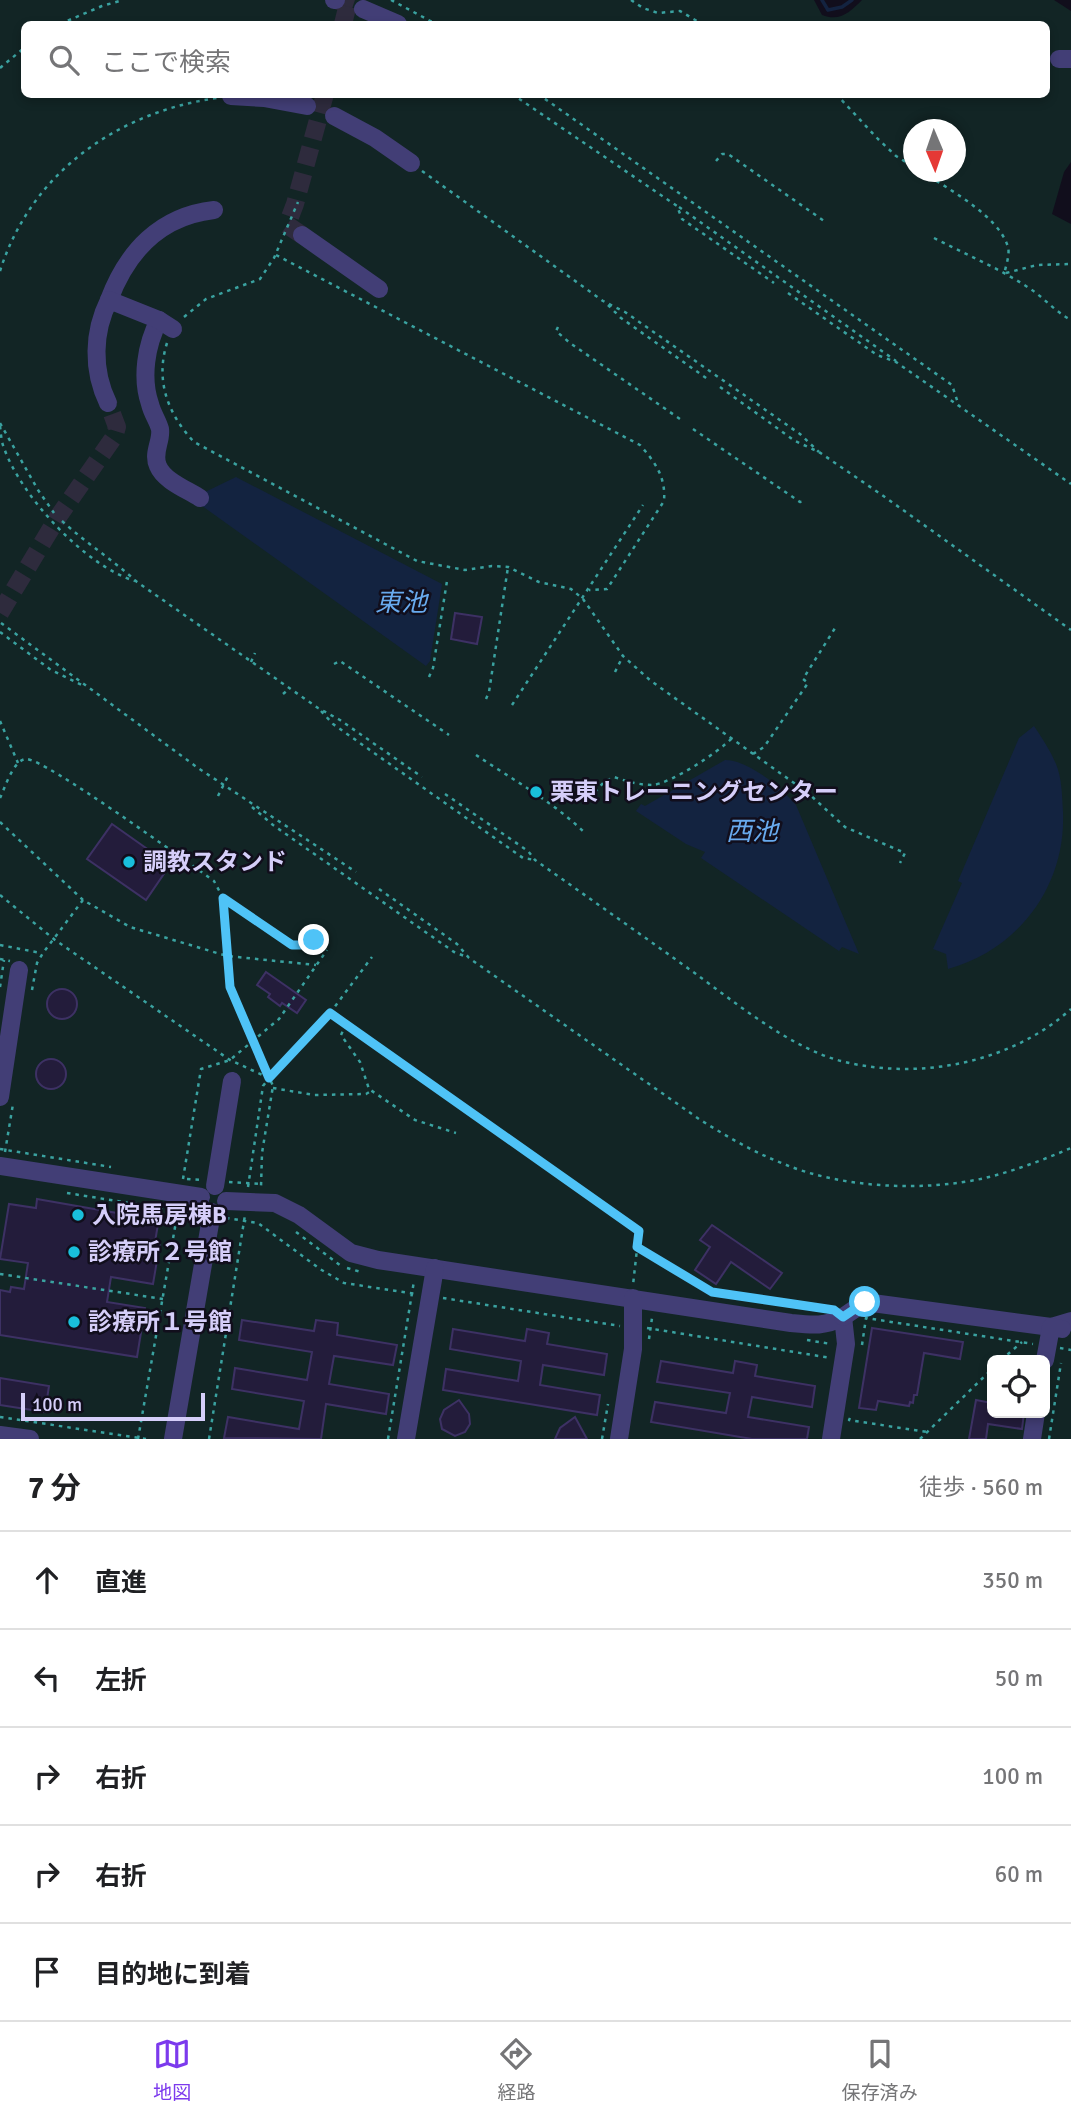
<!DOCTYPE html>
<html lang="ja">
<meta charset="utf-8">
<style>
body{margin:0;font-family:Signika,"Noto Sans JP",sans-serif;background:#f6f6f6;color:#202124}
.controls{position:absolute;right:21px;bottom:21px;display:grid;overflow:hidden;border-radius:10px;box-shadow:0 4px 10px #0003}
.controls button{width:63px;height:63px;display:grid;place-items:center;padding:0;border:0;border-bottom:2px solid #e0e0e0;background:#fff;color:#202124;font:35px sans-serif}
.compass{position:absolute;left:903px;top:119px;width:63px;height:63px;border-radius:50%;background:#fff;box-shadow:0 4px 10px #0003;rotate:178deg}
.scale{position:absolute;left:21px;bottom:18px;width:184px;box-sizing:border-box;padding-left:7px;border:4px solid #d5cef9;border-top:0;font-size:19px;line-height:24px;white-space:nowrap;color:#d5cef9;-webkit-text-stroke:5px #110e1c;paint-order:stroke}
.stop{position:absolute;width:21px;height:21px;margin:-16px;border:5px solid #4fc3f7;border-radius:50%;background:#fff}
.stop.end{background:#4fc3f7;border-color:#fff;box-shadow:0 2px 7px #0008}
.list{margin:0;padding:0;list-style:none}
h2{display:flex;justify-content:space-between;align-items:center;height:91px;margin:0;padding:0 28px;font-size:30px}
h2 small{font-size:23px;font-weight:400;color:#757577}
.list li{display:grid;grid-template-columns:46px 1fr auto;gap:21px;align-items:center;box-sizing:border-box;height:98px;padding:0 28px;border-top:2px solid #e0e0e0}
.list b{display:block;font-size:26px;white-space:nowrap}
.list em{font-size:23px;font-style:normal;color:#757577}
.icon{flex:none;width:38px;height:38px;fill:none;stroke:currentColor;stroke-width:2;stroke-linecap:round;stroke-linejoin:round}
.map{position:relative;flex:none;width:1071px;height:1439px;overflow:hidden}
.search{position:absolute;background:#fff;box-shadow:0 4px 10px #0003;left:21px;right:21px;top:21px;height:77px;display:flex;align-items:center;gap:18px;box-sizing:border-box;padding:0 24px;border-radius:10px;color:#757577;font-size:26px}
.sheet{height:581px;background:#fff}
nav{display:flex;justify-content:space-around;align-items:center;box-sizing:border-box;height:98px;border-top:2px solid #e0e0e0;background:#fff;font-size:19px;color:#757577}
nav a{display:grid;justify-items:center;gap:4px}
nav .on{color:#7c3aed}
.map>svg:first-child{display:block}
</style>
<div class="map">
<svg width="1071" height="1439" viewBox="0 0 1071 1439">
<rect width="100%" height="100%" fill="#110e1c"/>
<path fill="#122525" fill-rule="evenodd" d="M0 0H814L822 15C840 22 850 12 862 0H1054L1071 11V162L1064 172 1052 214 1071 224V1439H0ZM24 24H1046V94H24ZM914 130H956V172H914ZM992 1360H1045V1413H992Z"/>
<g fill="#132340">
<polygon points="236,477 442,584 430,661 426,666 198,503 203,493"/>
<path d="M1034 726C1042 738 1050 750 1056 764 1062 778 1062 796 1063 812 1066 886 1019 949 948 969L946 954 933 949 962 883 958 881 961 874 1019 738Z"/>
<path d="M725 760C748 760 781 787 796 805L859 954 842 947 839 951 701 858 705 852 686 844 636 811 641 804 645 806Z"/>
</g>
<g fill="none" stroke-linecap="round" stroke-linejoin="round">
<polyline stroke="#132340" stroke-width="3.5" points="822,0 828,10 842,7 852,0"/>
</g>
<g fill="#231c3b" stroke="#3d3164" stroke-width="2">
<polygon points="455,613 482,617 477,644 451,639"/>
<polygon points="112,824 170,865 146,900 87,859"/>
<polygon points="266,972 306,1000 297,1013 282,1003 280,1006 268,997 270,994 257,985"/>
<circle cx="62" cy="1004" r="15"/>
<circle cx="51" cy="1074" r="15"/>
<polygon points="37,1199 140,1217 140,1214 159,1218 155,1242 160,1243 153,1284 111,1277 107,1302 145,1308 137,1357 0,1335 0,1290 10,1292 11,1287 24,1289 28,1263 0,1259 9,1204 36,1208"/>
<polygon points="712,1225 782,1273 770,1289 731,1262 716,1284 695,1270 710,1247 700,1240"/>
<polygon points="242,1320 314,1331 316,1320 338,1323 337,1335 397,1345 393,1365 334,1356 329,1384 389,1394 386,1414 326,1404 321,1439 224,1438 228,1417 299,1429 304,1401 232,1389 235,1368 307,1380 312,1352 239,1340"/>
<polygon points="872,1328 963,1342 960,1359 924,1353 917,1395 914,1395 913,1403 910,1402 909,1406 878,1401 876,1410 859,1408"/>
<polygon points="453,1329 525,1341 527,1329 549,1333 547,1344 607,1354 604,1375 543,1365 540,1385 600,1395 597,1415 443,1390 446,1369 518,1381 521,1361 450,1349"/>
<polygon points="661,1361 733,1373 735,1361 757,1365 755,1376 815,1386 812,1407 752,1397 748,1417 809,1427 807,1439 752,1439 651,1422 655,1402 726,1413 730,1393 657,1382"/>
<polygon points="0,1378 49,1386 45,1412 0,1405"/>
<polygon points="459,1400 469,1414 470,1424 465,1432 455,1436 442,1429 440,1419 444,1410"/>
<polygon points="976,1400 992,1403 992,1413 1024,1413 1022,1429 988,1424 986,1439 969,1439"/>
<polygon points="575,1417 587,1439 555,1439 560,1428"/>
</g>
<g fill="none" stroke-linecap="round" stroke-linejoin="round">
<g stroke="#2e2b3d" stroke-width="18" stroke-dasharray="18 9" stroke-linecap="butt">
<polyline points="336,0 363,9"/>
<polyline points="343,24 349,0"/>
<polyline points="302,235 287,225 295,204 325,94"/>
<polyline points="0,613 58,517 114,437 117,427 108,403"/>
</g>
<g stroke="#3aa2a0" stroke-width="2.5" stroke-dasharray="3.5 5" stroke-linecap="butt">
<polyline points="391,0 436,24"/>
<polyline points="631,0 643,8 658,13 680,11 702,24"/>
<polyline points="60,24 102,6 123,0"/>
<polyline points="0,68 24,48"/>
<polyline points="512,94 677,206 682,219 774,283"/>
<polyline points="538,94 952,385 959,406"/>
<polyline points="836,94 878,139 896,156 914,167"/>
<polyline points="716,161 722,154 728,154 827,223"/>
<polyline points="422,171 603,301 625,312 800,434 819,452"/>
<path d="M922 172C947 188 999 216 1008 247 1010 254 1006 266 1004 274"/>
<polyline points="679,207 896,361"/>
<path d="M934 238C967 255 1001 269 1032 290 1046 300 1056 312 1071 320"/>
<path d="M276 255 640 445C655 462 666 477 664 501L607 589 589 590"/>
<path d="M0 271C31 173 117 112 217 98"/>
<polyline points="1006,273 1037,265 1071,264"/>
<polyline points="788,293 877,355 896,362 1071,484"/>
<polyline points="608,305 621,318 709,380"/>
<polyline points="184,317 206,299 260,279 274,258 298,202"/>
<polyline points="558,327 556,331 570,343 680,419"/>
<path d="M167 343C155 381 168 414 194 442L417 561 465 570 492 566 508 567 539 582 571 589 583 599 623 656 651 681 808 793 845 827 905 853 900 863"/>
<polyline points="720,387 795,441 819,452 882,495 1071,630"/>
<polyline points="0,423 38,490 54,513"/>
<path d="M0 426C1 433 1 441 4 448 21 496 85 566 135 581"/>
<polyline points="693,429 800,502 806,501"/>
<path d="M62 521C86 543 113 560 137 582L318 708 340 720 422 777"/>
<polyline points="1,623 198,768 356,872"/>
<polyline points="0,632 51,670 82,685"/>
<polyline points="251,662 255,653"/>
<polyline points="334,664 340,661 449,735"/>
<polyline points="615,672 623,656"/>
<polyline points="429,677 433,668 447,581"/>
<polyline points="283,694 289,689"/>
<polyline points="486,699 489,692 508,567"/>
<polyline points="512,705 643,505"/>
<polyline points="321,711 333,724 523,858 535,860"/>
<polyline points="0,721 18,763"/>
<polyline points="753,754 764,747 808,683 803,679 837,625"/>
<path d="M476 755C512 779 553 802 584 832L583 835"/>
<path d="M595 792 604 782 614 777C626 781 639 785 652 785 670 784 719 752 732 738"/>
<path d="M445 794 528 851 535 860C589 898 643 936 696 974 737 1004 791 1048 841 1061 919 1081 1011 1063 1071 1009"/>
<polyline points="218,796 228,776"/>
<path d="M0 798C5 788 13 760 26 759 44 758 190 864 214 881L223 898 230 987 273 1086 262 1153 261 1187"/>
<polyline points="252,807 273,825 454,952 467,957"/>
<polyline points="0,822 83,900"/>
<path d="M379 889 457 944 469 958 699 1119C726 1136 753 1152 784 1164 841 1188 924 1192 985 1178 1014 1171 1043 1160 1071 1148"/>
<polyline points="0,895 55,940 230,1060 269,1078 330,1013 639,1231 633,1285"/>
<polyline points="223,898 292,945 308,945 314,940"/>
<polyline points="0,945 41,953"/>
<polyline points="0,959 10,961"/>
<polyline points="0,987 4,960"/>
<polyline points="32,990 37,963 43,953 83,900 130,927 227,956 316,965"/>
<polyline points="330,1013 372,957"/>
<polyline points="346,1024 341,1035 360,1062 369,1089 415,1120 456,1133"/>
<polyline points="273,1088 314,1095 366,1094 371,1091"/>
<polyline points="0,1149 111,1167"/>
<polyline points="5,1152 13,1104"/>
<polyline points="183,1179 201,1069 230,1060 279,1019 327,950"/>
<polyline points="187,1179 201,1180"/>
<polyline points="229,1182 261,1184"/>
<polyline points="248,1187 263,1086 269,1078"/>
<polyline points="67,1193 198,1214"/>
<polyline points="226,1218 258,1223 320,1269 344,1283 416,1294"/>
<polyline points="296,1232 341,1266"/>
<polyline points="637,1247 712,1291 823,1308"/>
<polyline points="347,1268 361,1272"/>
<polyline points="0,1274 163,1299"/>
<polyline points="443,1298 620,1326"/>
<polyline points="647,1328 831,1358"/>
<polyline points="649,1339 652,1318"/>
<polyline points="807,1340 831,1344"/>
<polyline points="862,1345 866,1318 1033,1344"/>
<polyline points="1060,1348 1071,1350"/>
<polyline points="1001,1360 1022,1342"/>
<polyline points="0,1417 146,1439"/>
<polyline points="850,1418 849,1420 927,1432"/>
<polyline points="138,1439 178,1210"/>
<polyline points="209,1439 245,1215"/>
<polyline points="388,1439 414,1281"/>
<polyline points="602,1439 608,1404"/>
<polyline points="920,1439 992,1369"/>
<polyline points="1049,1439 1061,1363"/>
</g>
<g stroke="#423e76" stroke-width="18">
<polyline points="334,0 336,0"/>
<polyline points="363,9 398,24"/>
<polyline points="1059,59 1071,59"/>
<polyline points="231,96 264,98 307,106"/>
<polyline points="334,116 375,138 411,163"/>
<polyline points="302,235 379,289"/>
<path d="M109 300C127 252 160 216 214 210"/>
<path d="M159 320C146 345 141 378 150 404 152 413 158 421 160 429 162 441 152 453 158 466 164 481 188 490 200 498"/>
<path d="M108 403C92 370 93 332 109 300L159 320 173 329"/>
<polyline points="0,1097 19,970"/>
<polyline points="0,1166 201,1197"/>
<polyline points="215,1186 232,1081"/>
<path d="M226 1201 275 1203 299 1215 351 1253 378 1260 791 1323C811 1325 825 1327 843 1317L846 1344 831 1439"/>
<polyline points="843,1317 865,1302 1051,1327 1071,1321"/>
<polyline points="1045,1360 1051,1327 1062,1329"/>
<polyline points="0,1435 30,1439"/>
<polyline points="173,1439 212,1212"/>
<polyline points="406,1439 435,1268"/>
<polyline points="619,1439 633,1349 633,1298"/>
<polyline points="1032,1439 1036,1413"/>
</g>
</g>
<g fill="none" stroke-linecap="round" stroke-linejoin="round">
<polyline stroke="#4fc3f7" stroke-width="9" points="314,940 308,945 292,945 223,898 230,987 269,1078 330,1013 639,1231 637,1247 712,1292 834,1310 843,1317 865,1302"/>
</g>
<g fill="#19bfdb" stroke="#110e1c" stroke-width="2.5">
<circle cx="536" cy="792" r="7"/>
<circle cx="129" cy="862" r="7"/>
<circle cx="78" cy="1215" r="7"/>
<circle cx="74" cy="1252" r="7"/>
<circle cx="74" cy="1322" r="7"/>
</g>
<g text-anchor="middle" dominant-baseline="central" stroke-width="5" stroke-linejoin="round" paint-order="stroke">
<g font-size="24" font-weight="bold" fill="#d5cef9" stroke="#110e1c" text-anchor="start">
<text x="550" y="792">栗東トレーニングセンター</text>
<text x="143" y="862">調教スタンド</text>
<text x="92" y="1215">入院馬房棟B</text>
<text x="88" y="1252">診療所２号館</text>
<text x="88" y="1322">診療所１号館</text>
</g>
<g font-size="26" font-style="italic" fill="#68aaee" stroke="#110e1c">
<text x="401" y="603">東池</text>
<text x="752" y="832">西池</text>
</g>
</g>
</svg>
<div class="controls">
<button><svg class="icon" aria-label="locate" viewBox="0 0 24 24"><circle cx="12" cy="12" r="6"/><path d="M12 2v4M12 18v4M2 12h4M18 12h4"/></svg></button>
</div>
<svg class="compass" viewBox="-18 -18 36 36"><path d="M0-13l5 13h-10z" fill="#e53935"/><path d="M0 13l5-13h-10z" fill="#757577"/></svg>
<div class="scale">100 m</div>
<div class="stop" style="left:865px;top:1302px"></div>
<div class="stop end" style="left:314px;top:940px"></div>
<div class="search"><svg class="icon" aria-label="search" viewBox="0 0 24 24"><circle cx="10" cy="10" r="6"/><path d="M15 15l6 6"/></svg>ここで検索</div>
</div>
<section class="sheet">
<h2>7 分<small>徒歩 · 560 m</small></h2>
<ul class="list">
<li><svg class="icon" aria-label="ahead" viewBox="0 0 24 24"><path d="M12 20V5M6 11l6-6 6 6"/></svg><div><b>直進</b></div><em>350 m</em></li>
<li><svg class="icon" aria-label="left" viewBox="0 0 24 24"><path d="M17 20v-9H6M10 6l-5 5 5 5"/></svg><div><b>左折</b></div><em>50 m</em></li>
<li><svg class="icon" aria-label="right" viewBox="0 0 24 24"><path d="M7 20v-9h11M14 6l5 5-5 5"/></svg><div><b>右折</b></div><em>100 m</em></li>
<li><svg class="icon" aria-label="right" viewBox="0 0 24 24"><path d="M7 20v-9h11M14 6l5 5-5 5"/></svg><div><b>右折</b></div><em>60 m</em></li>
<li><svg class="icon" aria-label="arrive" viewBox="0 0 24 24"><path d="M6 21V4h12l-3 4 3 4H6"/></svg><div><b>目的地に到着</b></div></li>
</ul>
</section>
<nav>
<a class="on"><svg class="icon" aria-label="map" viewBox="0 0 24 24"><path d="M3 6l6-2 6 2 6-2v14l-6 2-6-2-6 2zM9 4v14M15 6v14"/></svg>地図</a>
<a><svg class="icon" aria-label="directions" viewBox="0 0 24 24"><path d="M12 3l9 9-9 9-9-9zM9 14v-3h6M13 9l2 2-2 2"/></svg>経路</a>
<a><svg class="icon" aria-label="saved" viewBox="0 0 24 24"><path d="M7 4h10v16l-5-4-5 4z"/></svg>保存済み</a>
</nav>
